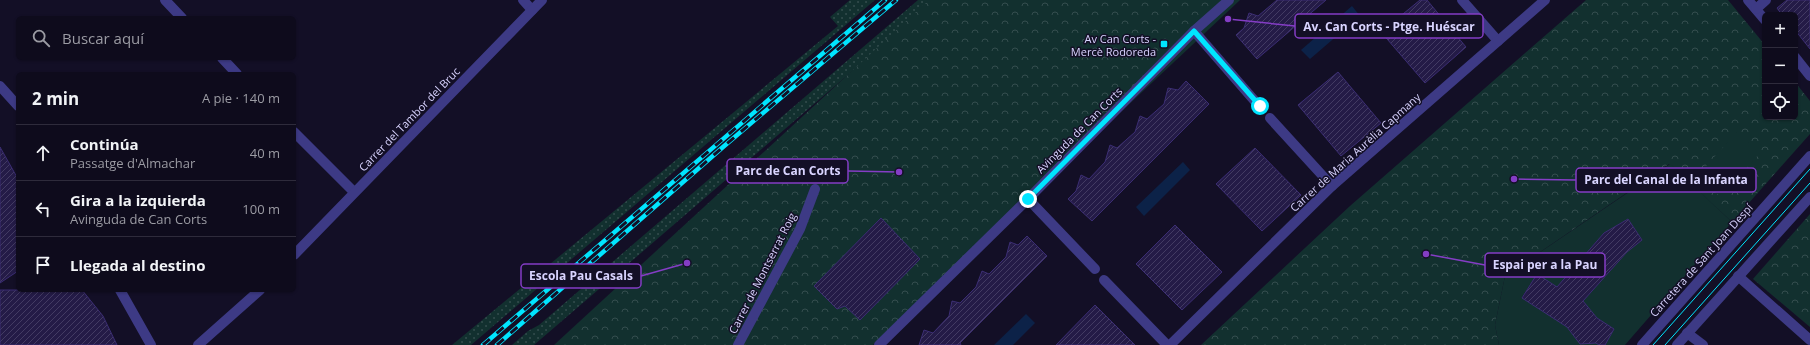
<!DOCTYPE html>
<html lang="es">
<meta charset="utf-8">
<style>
body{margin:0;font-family:"Open Sans",sans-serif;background:#1c1929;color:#f1f3f6}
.controls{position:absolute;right:12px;top:12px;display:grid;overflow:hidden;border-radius:6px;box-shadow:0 1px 3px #0004}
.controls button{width:36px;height:36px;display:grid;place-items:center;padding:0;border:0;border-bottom:1px solid #2e2b3b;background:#0e0b1c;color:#f1f3f6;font:20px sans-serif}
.stop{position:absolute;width:12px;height:12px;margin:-9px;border:3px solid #00e5ff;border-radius:50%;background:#fff}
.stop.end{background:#00e5ff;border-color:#fff;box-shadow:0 1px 4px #0008}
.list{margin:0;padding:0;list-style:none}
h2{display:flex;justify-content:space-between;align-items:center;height:52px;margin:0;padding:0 16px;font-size:17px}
h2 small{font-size:13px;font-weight:400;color:#9b9ba3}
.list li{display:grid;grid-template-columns:26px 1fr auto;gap:12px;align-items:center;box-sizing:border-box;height:56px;padding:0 16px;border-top:1px solid #2e2b3b}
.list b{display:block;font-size:15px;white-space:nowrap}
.list p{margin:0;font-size:13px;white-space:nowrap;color:#9b9ba3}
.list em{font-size:13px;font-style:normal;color:#9b9ba3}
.icon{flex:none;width:22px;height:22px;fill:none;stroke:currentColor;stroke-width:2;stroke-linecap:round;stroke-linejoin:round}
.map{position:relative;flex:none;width:1810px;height:345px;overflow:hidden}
.search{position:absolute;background:#0e0b1c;box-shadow:0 1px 3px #0004;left:16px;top:16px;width:280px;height:44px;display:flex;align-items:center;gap:10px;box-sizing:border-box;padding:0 14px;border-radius:6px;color:#9b9ba3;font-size:15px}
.panel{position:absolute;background:#0e0b1c;box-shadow:0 1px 3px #0004;left:16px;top:72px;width:280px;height:220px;border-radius:6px}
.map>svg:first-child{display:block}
</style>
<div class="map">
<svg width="1810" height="345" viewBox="0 0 1810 345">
<defs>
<pattern id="grass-dots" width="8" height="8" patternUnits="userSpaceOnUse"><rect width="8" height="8" fill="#12302f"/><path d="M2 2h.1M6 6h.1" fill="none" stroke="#344d4e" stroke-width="1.8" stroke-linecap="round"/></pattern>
<pattern id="park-crowns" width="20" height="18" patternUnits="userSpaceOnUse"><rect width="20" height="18" fill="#12302f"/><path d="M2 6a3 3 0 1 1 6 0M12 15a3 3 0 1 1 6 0" fill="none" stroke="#344d4e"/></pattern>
<pattern id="building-hatch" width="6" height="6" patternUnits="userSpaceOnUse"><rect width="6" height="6" fill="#241b47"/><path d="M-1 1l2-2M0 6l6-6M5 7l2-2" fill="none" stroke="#433b63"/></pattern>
</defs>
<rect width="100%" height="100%" fill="#130f26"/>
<g fill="url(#grass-dots)">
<polygon points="850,0 875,0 471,345 452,345 838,26 830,17"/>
<polygon points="918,0 935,0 534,345 512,345 528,331 539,325"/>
</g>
<g fill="url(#park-crowns)">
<polygon points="929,0 1240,0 873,345 554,345"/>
<polygon points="1586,0 1728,0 1765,45 1765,117 1795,117 1795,82 1810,101 1810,134 1732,222 1669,164 1505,276 1495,325 1499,345 1201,345 1350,206"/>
<polygon points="1810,214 1810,327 1753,279"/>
</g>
<g fill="#12302f">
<polygon points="1737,132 1760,153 1721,197 1697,176"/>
<polygon points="1670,164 1732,222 1625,345 1605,345 1614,329 1597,318 1583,301 1627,252 1642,240 1628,219 1604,233 1557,287 1537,274 1522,297 1567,327 1580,344 1585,344 1585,332 1599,345 1499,345 1495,325 1505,276"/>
</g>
<g fill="#0c2248">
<polygon points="1352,6 1360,16 1310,59 1301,50"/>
<polygon points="1183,162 1190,170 1144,216 1136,207"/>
<polygon points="1026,314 1035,323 1013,345 994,345"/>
</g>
<g fill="url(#building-hatch)" stroke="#3b2d73">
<polygon points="1277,0 1326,0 1257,59 1236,35 1244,28 1249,13 1258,16"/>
<polygon points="1420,0 1427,0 1466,47 1425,83 1381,32"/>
<polygon points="1787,0 1810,0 1810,49 1795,30 1795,15 1782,15 1777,8"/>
<polygon points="1338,72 1381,123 1341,156 1298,105"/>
<polygon points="1186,81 1209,104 1092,221 1068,199 1076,191 1081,175 1089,179 1105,162 1110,145 1117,148 1135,132 1140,116 1147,119 1164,104 1168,88 1178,90"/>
<polygon points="0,147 18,179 18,271 0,283"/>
<polygon points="1255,148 1301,195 1262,231 1216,184"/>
<polygon points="881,218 920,259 860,320 845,306 837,309 814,286"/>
<polygon points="1628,219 1642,240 1627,252 1583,301 1597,318 1614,329 1605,345 1599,345 1596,343 1580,344 1567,327 1522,298 1537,274 1557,287 1604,233"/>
<polygon points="1175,225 1222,272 1182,310 1136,264"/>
<polygon points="1027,236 1047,256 960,343 961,345 919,345 924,330 933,333 949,316 952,301 960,303 976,287 982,271 989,274 1006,257 1010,242 1018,245"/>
<polygon points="0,290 82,290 103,316 117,345 0,345"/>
<polygon points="1095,305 1135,345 1056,345"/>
</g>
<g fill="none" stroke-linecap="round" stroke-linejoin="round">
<g stroke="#3d3a85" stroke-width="10">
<polyline points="165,0 182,18"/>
<polyline points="523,0 532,10"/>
<polyline points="1462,0 1498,41"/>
<polyline points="1748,0 1765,20"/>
<polyline points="1756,9 1766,0"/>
<polyline points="1194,31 1260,107"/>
<polyline points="1795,57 1810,76"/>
<polyline points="222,58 237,74"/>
<polyline points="0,86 18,106"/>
<polyline points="1270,118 1332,186"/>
<polyline points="294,132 354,192"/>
<polyline points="1028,199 1095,269"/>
<polyline points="294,255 542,0"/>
<polyline points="1738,276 1810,340"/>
<polyline points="1104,280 1167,345"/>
<polyline points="120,290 151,345"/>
<polyline points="1687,333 1703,345"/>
<polyline points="198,345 260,290"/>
<polyline points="738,345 800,229 815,189"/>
<polyline points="879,345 1028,199 1194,31 1229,0"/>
<polyline points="1170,345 1332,186 1545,0"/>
<polyline points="1642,345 1810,156"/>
<polyline points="1677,345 1810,197"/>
</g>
<g stroke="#00e5ff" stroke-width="1">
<polyline points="1653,345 1810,169"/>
<polyline points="1665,345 1810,183"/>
</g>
<defs>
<g id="rail">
<polyline points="483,345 885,0"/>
<polyline points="497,345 723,147 896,0"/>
</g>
</defs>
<use href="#rail" stroke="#00e5ff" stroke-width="4.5"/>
<use href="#rail" stroke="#130f26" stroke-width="3" stroke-dasharray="9" stroke-linecap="butt"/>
</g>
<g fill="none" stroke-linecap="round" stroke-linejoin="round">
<polyline stroke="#00e5ff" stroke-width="5" points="1028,199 1194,31 1260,106"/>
</g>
<rect fill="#00e5ff" stroke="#130f26" stroke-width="1.5" x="1160" y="40" width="8" height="8" rx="2"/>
<g text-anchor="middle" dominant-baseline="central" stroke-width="3" stroke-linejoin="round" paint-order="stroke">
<g font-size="11" fill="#d9d4ff" stroke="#130f26" text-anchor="end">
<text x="1156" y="38">Av Can Corts -<tspan x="1156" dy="13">Mercè Rodoreda</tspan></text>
</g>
<g font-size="11" fill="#d9d4ff" stroke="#130f26">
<text transform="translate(409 119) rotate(-46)">Carrer del Tambor del Bruc</text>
<text transform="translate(1079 130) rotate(-45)">Avinguda de Can Corts</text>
<text transform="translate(1355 152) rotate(-42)">Carrer de Maria Aurèlia Capmany</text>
<text transform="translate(1701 260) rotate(-48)">Carretera de Sant Joan Despí</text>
<text transform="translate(762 273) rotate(-63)">Carrer de Montserrat Roig</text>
</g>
</g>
<path fill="none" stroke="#843dc5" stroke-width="1.5" d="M1228 19L1295 26M899 172L848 171M1514 179L1576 180M1426 254L1485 265M687 263L641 276"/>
<g fill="#843dc5" stroke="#130f26" stroke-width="1.5">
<circle cx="1228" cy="19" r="4"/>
<circle cx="899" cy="172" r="4"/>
<circle cx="1514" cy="179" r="4"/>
<circle cx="1426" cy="254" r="4"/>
<circle cx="687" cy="263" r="4"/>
</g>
<g fill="#130f26" stroke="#843dc5" stroke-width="1.5">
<rect x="1295" y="14" width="188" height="24" rx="4"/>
<rect x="727" y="159" width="121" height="24" rx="4"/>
<rect x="1576" y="168" width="180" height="24" rx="4"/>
<rect x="1485" y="253" width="120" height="24" rx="4"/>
<rect x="521" y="264" width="120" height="24" rx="4"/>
</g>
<g font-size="12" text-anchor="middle" font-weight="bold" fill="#d9d4ff">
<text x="1389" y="31">Av. Can Corts - Ptge. Huéscar</text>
<text x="788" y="175">Parc de Can Corts</text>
<text x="1666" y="184">Parc del Canal de la Infanta</text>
<text x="1545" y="269">Espai per a la Pau</text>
<text x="581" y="280">Escola Pau Casals</text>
</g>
</svg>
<div class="controls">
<button>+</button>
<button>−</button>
<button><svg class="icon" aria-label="locate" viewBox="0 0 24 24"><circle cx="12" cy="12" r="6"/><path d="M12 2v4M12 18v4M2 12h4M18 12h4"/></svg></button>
</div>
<div class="stop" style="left:1260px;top:106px"></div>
<div class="stop end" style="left:1028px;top:199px"></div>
<div class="search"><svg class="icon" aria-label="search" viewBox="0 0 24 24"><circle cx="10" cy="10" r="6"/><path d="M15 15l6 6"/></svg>Buscar aquí</div>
<section class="panel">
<h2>2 min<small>A pie · 140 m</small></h2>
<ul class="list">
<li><svg class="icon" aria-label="ahead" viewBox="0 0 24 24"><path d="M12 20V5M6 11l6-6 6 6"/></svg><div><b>Continúa</b><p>Passatge d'Almachar</p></div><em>40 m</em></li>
<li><svg class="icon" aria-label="left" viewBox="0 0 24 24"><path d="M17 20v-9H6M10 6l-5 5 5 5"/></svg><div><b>Gira a la izquierda</b><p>Avinguda de Can Corts</p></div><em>100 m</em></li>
<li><svg class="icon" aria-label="arrive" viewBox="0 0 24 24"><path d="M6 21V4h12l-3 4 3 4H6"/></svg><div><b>Llegada al destino</b></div></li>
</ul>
</section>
</div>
